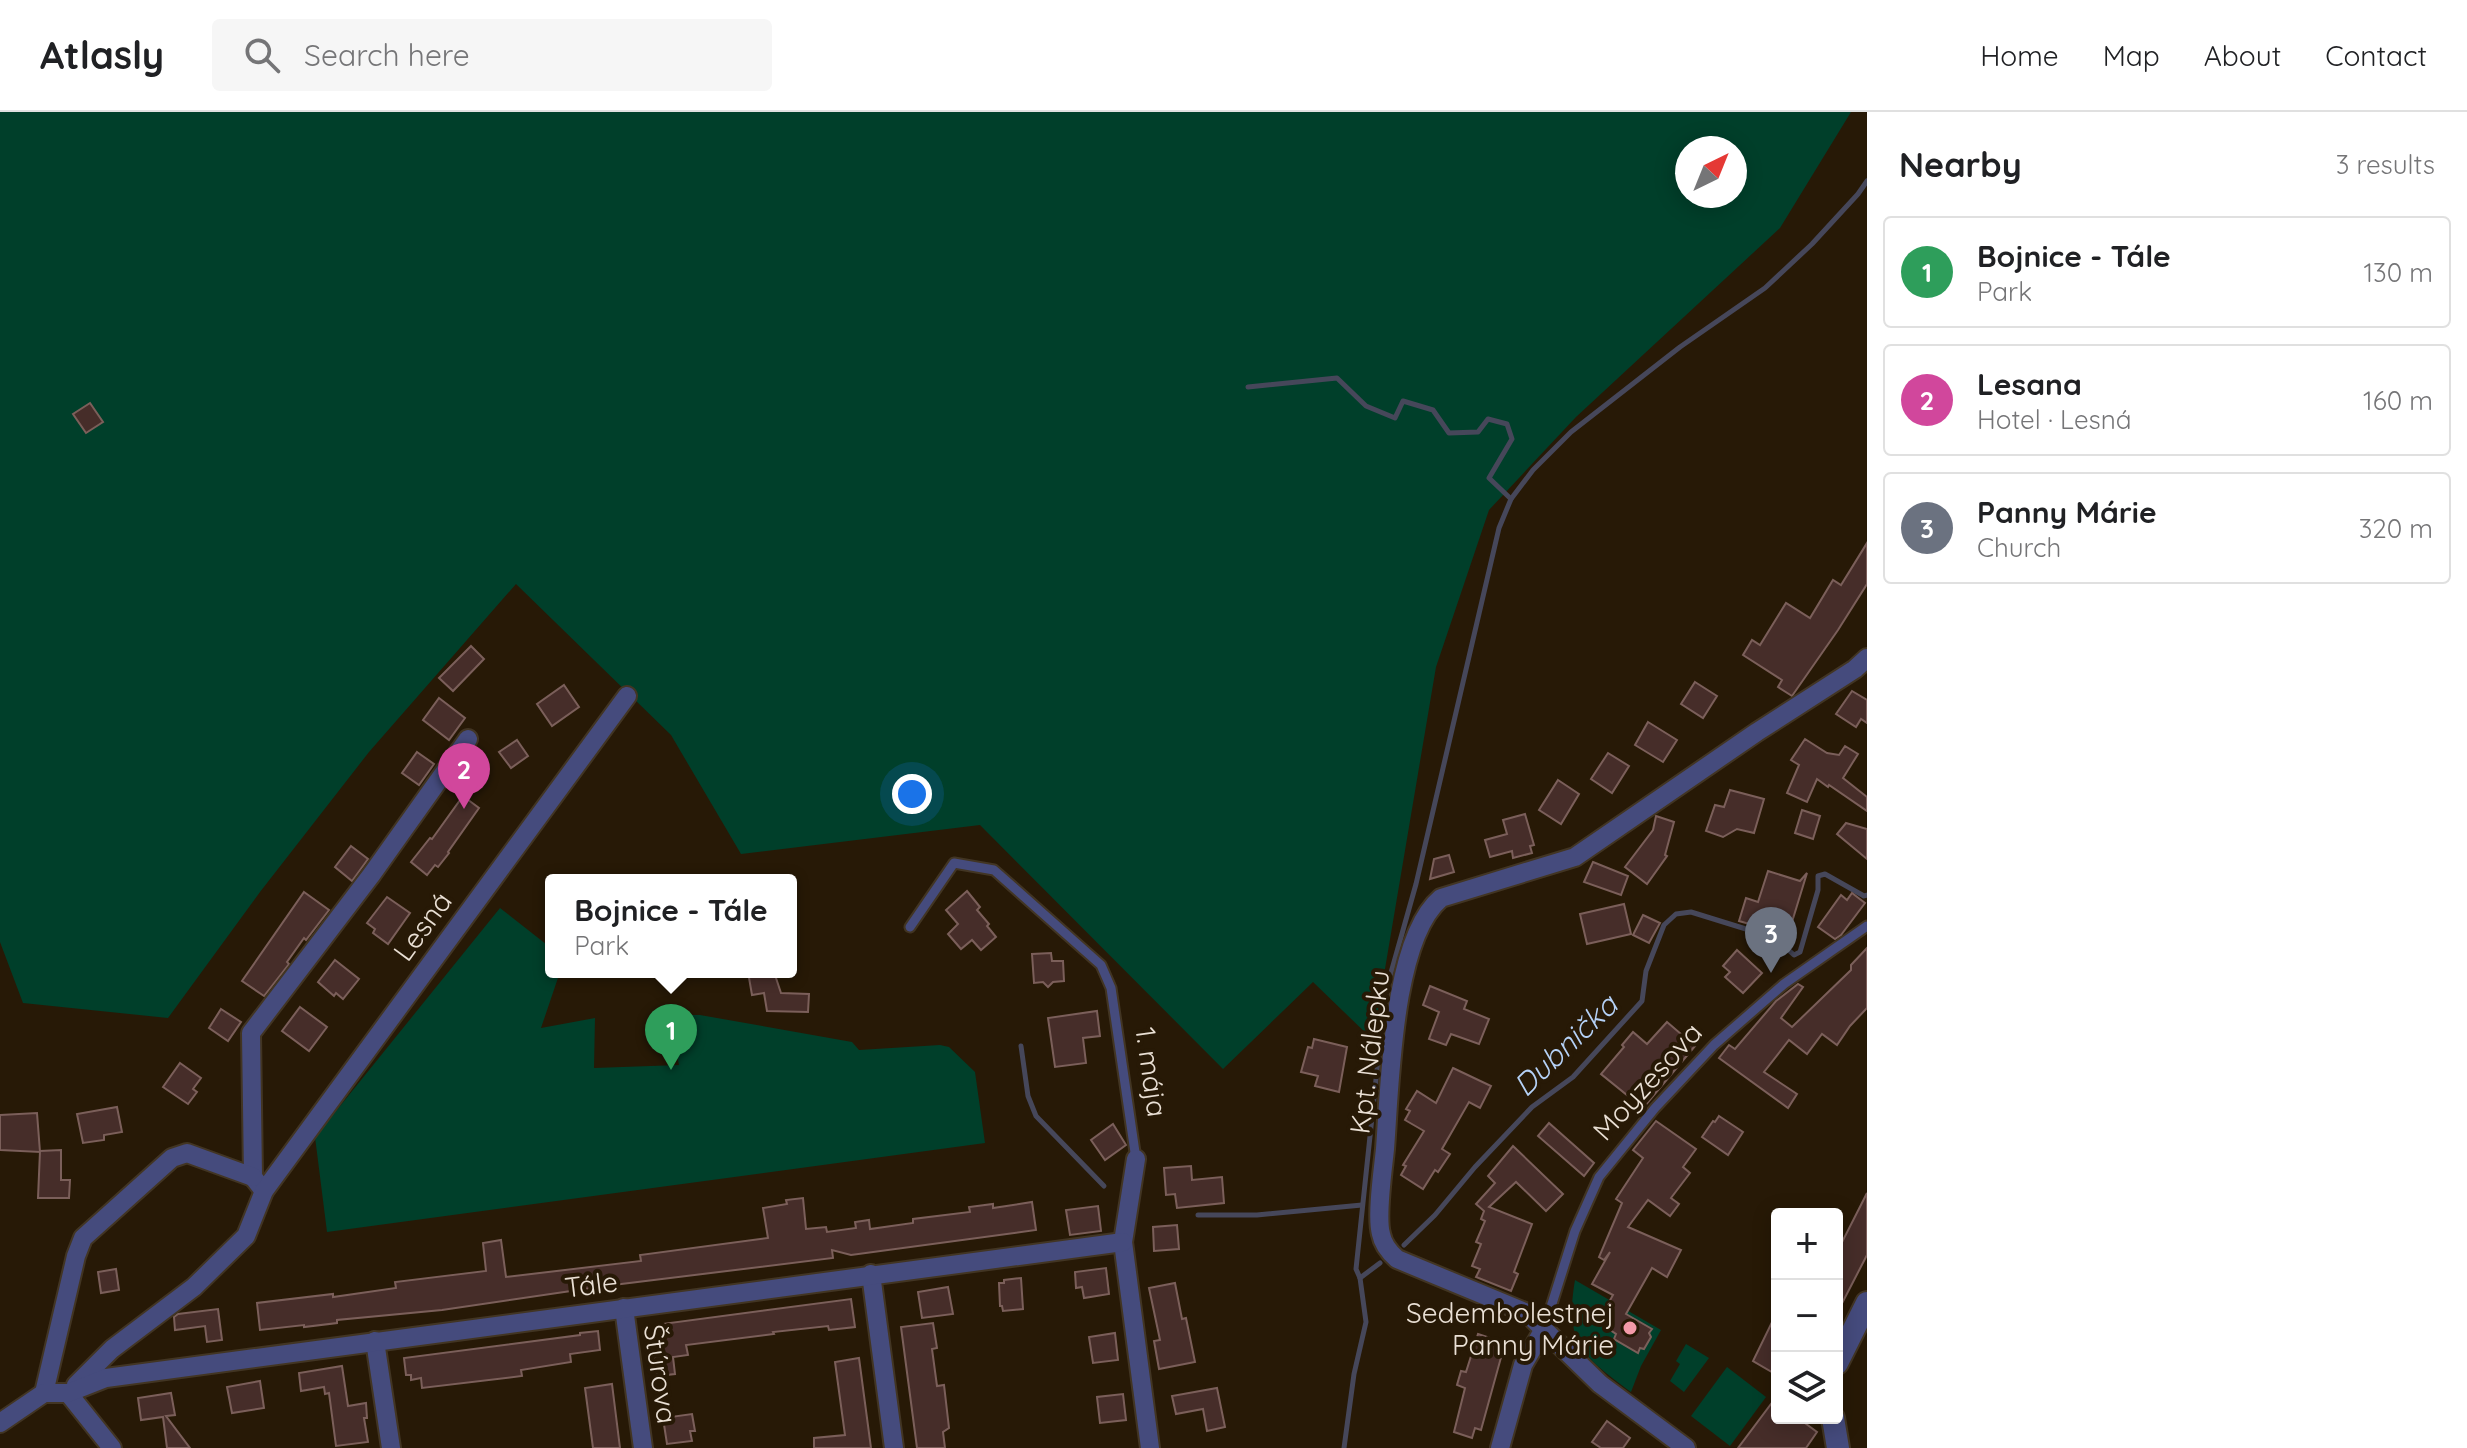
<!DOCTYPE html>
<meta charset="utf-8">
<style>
body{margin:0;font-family:Quicksand,sans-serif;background:#f6f6f6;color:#202124}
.controls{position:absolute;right:24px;bottom:24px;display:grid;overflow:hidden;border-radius:8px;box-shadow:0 4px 20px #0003}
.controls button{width:72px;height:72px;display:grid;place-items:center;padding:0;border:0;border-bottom:2px solid #e0e0e0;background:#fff;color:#202124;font:40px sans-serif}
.compass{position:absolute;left:1675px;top:24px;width:72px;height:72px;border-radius:50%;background:#fff;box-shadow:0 4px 20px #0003;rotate:43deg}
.you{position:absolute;left:912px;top:682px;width:28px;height:28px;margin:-20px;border:6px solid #fff;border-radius:50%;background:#1a73e8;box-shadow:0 0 0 12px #1a73e833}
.badge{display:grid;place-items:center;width:52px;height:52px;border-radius:50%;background:#7f5760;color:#fff;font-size:26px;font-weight:700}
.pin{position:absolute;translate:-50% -66px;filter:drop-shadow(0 2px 4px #0008)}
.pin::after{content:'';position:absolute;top:42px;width:28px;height:24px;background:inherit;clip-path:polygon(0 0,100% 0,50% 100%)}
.popup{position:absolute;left:545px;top:762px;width:252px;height:104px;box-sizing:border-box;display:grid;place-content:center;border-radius:8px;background:#fff;filter:drop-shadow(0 2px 6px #0005);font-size:26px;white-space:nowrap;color:#757577}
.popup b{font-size:30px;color:#202124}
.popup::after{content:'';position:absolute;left:50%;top:100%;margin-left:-16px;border:16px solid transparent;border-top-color:#fff}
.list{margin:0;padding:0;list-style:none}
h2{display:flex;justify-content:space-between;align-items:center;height:104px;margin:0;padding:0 32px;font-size:34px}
h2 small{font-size:26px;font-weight:400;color:#757577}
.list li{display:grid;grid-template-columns:52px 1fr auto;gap:24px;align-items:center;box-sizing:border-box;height:112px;margin:0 16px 16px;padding:0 16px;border:2px solid #e0e0e0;border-radius:8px}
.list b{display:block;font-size:30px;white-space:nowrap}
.list p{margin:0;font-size:26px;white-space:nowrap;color:#757577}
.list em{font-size:26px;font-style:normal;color:#757577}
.icon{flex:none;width:44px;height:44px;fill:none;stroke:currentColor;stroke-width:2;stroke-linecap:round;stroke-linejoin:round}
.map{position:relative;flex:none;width:1867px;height:1336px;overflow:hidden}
header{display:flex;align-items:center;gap:48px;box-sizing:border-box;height:112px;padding:0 40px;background:#fff;border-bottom:2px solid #e0e0e0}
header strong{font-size:38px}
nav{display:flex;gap:44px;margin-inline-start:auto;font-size:28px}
.search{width:560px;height:72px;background:#f6f6f6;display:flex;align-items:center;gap:20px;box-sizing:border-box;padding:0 28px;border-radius:8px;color:#757577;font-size:30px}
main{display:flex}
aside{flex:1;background:#fff}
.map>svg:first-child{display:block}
</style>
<header>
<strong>Atlasly</strong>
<div class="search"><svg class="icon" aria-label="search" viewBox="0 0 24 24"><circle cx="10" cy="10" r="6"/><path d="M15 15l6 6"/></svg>Search here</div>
<nav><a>Home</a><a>Map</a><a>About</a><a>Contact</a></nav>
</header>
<main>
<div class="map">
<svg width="1867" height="1336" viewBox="0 0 1867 1336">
<rect width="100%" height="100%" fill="#271906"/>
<g fill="#003f2a" fill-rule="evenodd">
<path d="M0 0H1851L1780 116 1576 305 1489 398 1436 555 1373 928 1313 870 1223 957 980 713 741 742 671 623 516 472 369 640 260 780 168 906 23 891 0 830ZM1687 36H1735V84H1687Z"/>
<polygon points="500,796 551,836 551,860 560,860 541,916 595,906 594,956 679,953 668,898 683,903 700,903 852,930 859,938 940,933 949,935 975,960 985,1031 327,1120 315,1025"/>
<path d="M1575 1168 1661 1218 1641 1254 1631 1280C1583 1244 1564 1232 1575 1168Z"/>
<polygon points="1686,1232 1709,1246 1684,1280 1670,1269 1680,1252 1676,1249"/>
<polygon points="1727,1255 1766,1285 1730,1334 1691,1304"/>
</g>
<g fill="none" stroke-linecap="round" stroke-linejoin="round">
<g stroke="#46475a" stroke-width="5">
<polyline points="1248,275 1337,266 1366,294 1395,306 1403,289 1433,298 1449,321 1478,320 1488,307 1507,312 1512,327 1489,366 1511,387"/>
<polyline points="1021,934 1028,984 1036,1004 1104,1074"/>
<polyline points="1198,1103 1257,1103 1362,1093"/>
<polyline points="1404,1133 1435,1103 1475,1055 1532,995 1573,965 1642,889 1646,859 1664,813 1676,802 1691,800 1775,826 1794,843 1800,840 1818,778 1818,764 1825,762 1864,784 1867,783"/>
<polyline points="1360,1166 1380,1151"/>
<polyline points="1344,1336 1354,1262 1366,1210 1360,1166 1356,1157 1385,882 1416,772 1499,416 1511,387 1533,358 1571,320 1680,235 1765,176 1812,132 1858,82 1867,69"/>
</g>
</g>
<g fill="#462d29" stroke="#7b5f5a" stroke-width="2">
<polygon points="90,291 103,310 86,321 73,302"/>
<polygon points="1867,431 1867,472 1838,518 1792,584 1778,575 1782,568 1743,543 1752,528 1760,533 1786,491 1810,506 1833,468 1841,473"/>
<polygon points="471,534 484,547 453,579 439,566"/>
<polygon points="1695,570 1717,584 1703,606 1681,592"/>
<polygon points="564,573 579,595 552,614 537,592"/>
<polygon points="1852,579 1867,588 1867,611 1861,607 1856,615 1836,602"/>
<polygon points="439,586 465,606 449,628 423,608"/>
<polygon points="1648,610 1677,628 1663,650 1635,633"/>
<polygon points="1805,627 1827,641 1839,643 1845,634 1858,642 1843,666 1867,685 1867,699 1829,673 1828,675 1817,667 1807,690 1787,681 1799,653 1791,648"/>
<polygon points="517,628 528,644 511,656 499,640"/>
<polygon points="417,640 434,652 419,673 402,661"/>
<polygon points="1608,641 1629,654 1612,681 1591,667"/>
<polygon points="1558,668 1579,682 1561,712 1539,698"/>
<polygon points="1730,678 1764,687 1754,721 1737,717 1723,725 1706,719 1715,693 1724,695"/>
<polygon points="463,684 479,696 448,740 449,741 438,755 435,753 427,763 411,750 430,726 432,727"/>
<polygon points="1802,698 1820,704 1813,727 1795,721"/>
<polygon points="1525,702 1534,733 1530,734 1532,741 1513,746 1512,739 1490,745 1485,728 1507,722 1503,708"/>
<polygon points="1656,704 1674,710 1665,743 1667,744 1647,772 1625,755 1653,718"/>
<polygon points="1846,711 1867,717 1867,747 1837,722"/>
<polygon points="351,734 368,747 352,769 335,755"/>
<polygon points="1449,743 1454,760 1430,767 1434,747"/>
<polygon points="1593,750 1628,764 1621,783 1584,770"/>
<polygon points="1768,759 1800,769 1807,761 1788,823 1739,809 1746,786 1758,790"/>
<polygon points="967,779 980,795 977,798 989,812 987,814 996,825 981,838 972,828 961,837 948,822 958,812 946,798"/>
<polygon points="304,780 329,798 306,828 304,826 287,850 289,852 264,884 242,869"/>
<polygon points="1852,781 1865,791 1841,823 1835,827 1818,815 1841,783 1847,788"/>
<polygon points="387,785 410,801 388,832 373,821 375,817 367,811"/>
<polygon points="1624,792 1631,822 1587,832 1580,802"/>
<polygon points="1643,803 1660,811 1649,831 1633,823"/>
<polygon points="1867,836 1867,896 1850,914 1837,933 1822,922 1807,942 1789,928 1764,960 1797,982 1788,996 1719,946 1729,933 1735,937 1776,889 1798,872 1803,875 1781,906 1792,915 1851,858 1851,853"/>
<polygon points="1737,838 1762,861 1743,881 1725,865 1730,860 1723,854"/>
<polygon points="1051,841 1052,849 1063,849 1064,869 1053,870 1048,875 1043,870 1034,871 1032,842"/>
<polygon points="335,848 359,867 343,887 336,881 334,884 318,870"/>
<polygon points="748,860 774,860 781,881 809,882 808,900 767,899 764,881 752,883"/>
<polygon points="1430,874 1467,889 1464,897 1489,907 1479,932 1451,922 1446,933 1429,927 1439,900 1423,893"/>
<polygon points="300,895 327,915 309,939 282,919"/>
<polygon points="221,897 241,910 228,929 209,916"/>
<polygon points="1097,899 1100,924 1083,926 1086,951 1055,955 1048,906"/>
<polygon points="1667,910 1695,934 1643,996 1601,962 1624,935 1622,933 1633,920 1647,932"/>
<polygon points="1314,927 1347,935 1339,980 1315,974 1318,964 1301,960 1308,935 1312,936"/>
<polygon points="180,951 201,966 193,977 197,980 188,992 163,975"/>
<polygon points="1453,956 1491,974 1480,996 1469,990 1442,1037 1450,1042 1438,1060 1435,1058 1423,1077 1401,1063 1406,1054 1403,1053 1424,1019 1405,1008 1410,999 1406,997 1417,979 1436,991"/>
<polygon points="117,995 122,1020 104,1023 104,1028 83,1031 77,1002"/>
<polygon points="37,1001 40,1040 0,1038 0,1003"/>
<polygon points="1719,1004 1743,1020 1728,1043 1702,1025 1713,1009 1715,1010"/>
<polygon points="1656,1009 1696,1037 1683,1055 1690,1061 1671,1086 1679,1092 1670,1104 1648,1088 1628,1115 1681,1138 1667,1165 1652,1156 1626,1202 1652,1217 1649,1221 1651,1225 1644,1237 1640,1236 1638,1241 1614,1227 1616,1222 1598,1210 1613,1183 1592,1172 1610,1140 1604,1148 1599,1145 1622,1091 1616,1087 1643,1046 1633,1038"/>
<polygon points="1549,1011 1594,1051 1584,1064 1538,1024"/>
<polygon points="1113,1012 1126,1033 1105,1048 1091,1028"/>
<polygon points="1513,1034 1563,1082 1546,1099 1516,1070 1489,1095 1532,1112 1514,1160 1518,1162 1511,1179 1476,1165 1480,1157 1472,1154 1481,1132 1476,1130 1485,1109 1481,1107 1484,1099 1476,1092 1495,1071 1488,1064"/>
<polygon points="61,1038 61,1068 70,1068 69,1086 38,1086 40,1039"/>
<polygon points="1191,1054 1192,1068 1222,1065 1224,1091 1177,1096 1175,1082 1166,1083 1164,1056"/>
<polygon points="1867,1081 1867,1143 1837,1201 1837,1140"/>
<polygon points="803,1086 806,1117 826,1115 827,1120 856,1116 855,1110 869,1108 870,1117 913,1111 913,1107 970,1100 969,1095 993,1092 993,1096 1032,1090 1036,1118 851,1143 832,1138 833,1146 605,1174 442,1198 337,1208 337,1211 304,1215 304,1213 260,1218 257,1191 333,1182 333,1185 396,1176 395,1170 486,1159 483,1131 501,1128 506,1165 641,1149 640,1143 768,1126 763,1096 787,1092 786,1088"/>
<polygon points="1098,1094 1101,1119 1070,1123 1066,1098"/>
<polygon points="1177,1113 1179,1137 1154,1139 1153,1115"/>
<polygon points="1106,1156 1109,1182 1084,1186 1082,1175 1076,1176 1075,1160"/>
<polygon points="116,1157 119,1178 101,1181 98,1160"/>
<polygon points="1021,1166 1023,1197 1003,1199 1002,1194 1000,1194 999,1171 1004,1171 1004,1168"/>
<polygon points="1175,1171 1182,1207 1186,1206 1195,1250 1159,1257 1154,1229 1160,1228 1149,1176"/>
<polygon points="948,1175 953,1202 922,1206 918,1180"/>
<polygon points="851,1187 855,1215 829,1218 828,1214 773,1220 774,1222 686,1233 688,1243 673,1245 675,1262 657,1264 653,1229 663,1228 662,1212"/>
<polygon points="218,1197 222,1228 207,1230 205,1214 175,1218 174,1205 178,1202"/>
<polygon points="1777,1200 1777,1263 1753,1249"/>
<polygon points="933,1211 937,1236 932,1237 937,1274 944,1273 949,1316 943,1320 945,1336 917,1336 901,1215"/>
<polygon points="598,1219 600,1238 570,1242 571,1250 521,1258 522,1264 422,1276 421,1266 411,1268 411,1263 406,1263 404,1246 580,1223 580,1221"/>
<polygon points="1115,1221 1118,1248 1093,1251 1089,1225"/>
<polygon points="1478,1222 1505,1231 1481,1318 1475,1316 1472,1326 1454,1320 1465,1276 1457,1273 1461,1259 1466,1260"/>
<polygon points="859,1246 871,1336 814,1336 814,1326 845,1323 835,1250"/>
<polygon points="342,1254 348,1294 366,1291 367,1306 364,1306 368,1330 336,1334 329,1281 325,1282 324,1275 301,1279 299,1261"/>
<polygon points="260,1269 264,1296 232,1301 227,1275"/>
<polygon points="612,1272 620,1336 593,1336 585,1276"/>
<polygon points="1217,1276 1225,1315 1207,1319 1203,1297 1176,1302 1172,1284"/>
<polygon points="171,1281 175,1303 166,1304 190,1336 167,1336 163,1305 141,1308 138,1286"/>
<polygon points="1123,1282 1126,1308 1100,1311 1097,1285"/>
<polygon points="1777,1284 1777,1306 1798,1306 1817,1320 1806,1336 1738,1336"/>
<polygon points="692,1302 695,1319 690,1319 692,1329 667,1332 663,1306"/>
<polygon points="1607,1309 1630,1326 1623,1336 1601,1336 1592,1330"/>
</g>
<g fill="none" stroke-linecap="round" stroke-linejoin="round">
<defs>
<g id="service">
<polyline points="910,815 954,751 994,758 1101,853 1111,876 1136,1047"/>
<polyline points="1544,1217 1575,1119 1599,1065 1655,996 1714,933 1784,872 1867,814"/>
</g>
<g id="minor">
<polyline points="1136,1047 1123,1130 1150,1336"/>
<polyline points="264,1079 253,1065 251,921 372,762 468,627"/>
<polyline points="871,1162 894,1336"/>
<polyline points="624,1196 643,1336"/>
<polyline points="375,1229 391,1336"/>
<polyline points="76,1273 112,1237 194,1175 246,1124 264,1079 627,584"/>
<polyline points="44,1281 76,1144 83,1126 172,1046 187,1041 253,1065"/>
<polyline points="68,1281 112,1336"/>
<polyline points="0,1311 44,1281 68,1281 106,1266 1123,1130"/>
<polyline points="1500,1336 1523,1253 1544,1217"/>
<path d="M1686 1336 1600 1272 1527 1201 1397 1147C1389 1140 1383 1133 1381 1122 1376 1104 1383 1057 1385 1037 1390 974 1392 827 1441 786L1575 745 1757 620 1855 557 1867 546"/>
</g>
<g id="tertiary">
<polyline points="1837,1251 1867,1191"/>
<polyline points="1833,1306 1838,1336"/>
</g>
</defs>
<use href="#service" stroke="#423523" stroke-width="13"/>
<use href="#minor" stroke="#423523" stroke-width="22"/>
<use href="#tertiary" stroke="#423523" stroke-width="26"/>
<use href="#service" stroke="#454b7d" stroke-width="9"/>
<use href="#minor" stroke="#454b7d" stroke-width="18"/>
<use href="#tertiary" stroke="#454b7d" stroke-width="22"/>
</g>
<circle fill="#f39aa9" stroke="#271906" stroke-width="3" cx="1630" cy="1216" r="8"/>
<g text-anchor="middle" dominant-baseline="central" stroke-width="8" stroke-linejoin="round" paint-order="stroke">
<g font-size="28" fill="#eae0d5" stroke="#271906">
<text transform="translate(422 814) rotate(-54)">Lesná</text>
<text transform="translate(1369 940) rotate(-83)">Kpt. Nálepku</text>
<text transform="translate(1152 960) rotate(82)">1. mája</text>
<text transform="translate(1647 969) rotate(-48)">Moyzesova</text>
<text transform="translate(591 1172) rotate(-7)">Tále</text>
<text transform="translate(661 1262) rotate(82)">Štúrova</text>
</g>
<g font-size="28" fill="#eae0d5" stroke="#271906" text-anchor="end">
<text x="1614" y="1200">Sedembolestnej<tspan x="1614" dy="32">Panny Márie</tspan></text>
</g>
<g font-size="30" font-style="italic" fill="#b5d1f6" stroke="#271906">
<text transform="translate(1565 933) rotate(-44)">Dubnička</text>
</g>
</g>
</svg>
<div class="controls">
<button>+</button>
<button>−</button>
<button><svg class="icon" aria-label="layers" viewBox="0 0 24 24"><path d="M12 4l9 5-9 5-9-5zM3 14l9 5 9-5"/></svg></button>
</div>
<svg class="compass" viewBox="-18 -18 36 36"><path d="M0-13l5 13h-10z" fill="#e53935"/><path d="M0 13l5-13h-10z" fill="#757577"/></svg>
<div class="you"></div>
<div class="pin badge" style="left:671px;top:958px;background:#2e9e5b">1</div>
<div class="popup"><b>Bojnice - Tále</b>Park</div>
<div class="pin badge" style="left:464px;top:697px;background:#d1479c">2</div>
<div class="pin badge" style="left:1771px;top:861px;background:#6b7280">3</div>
</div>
<aside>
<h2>Nearby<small>3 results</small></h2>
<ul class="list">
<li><span class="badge" style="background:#2e9e5b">1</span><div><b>Bojnice - Tále</b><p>Park</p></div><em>130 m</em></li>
<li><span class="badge" style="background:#d1479c">2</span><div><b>Lesana</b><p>Hotel · Lesná</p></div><em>160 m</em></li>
<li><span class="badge" style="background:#6b7280">3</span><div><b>Panny Márie</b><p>Church</p></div><em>320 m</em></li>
</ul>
</aside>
</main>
